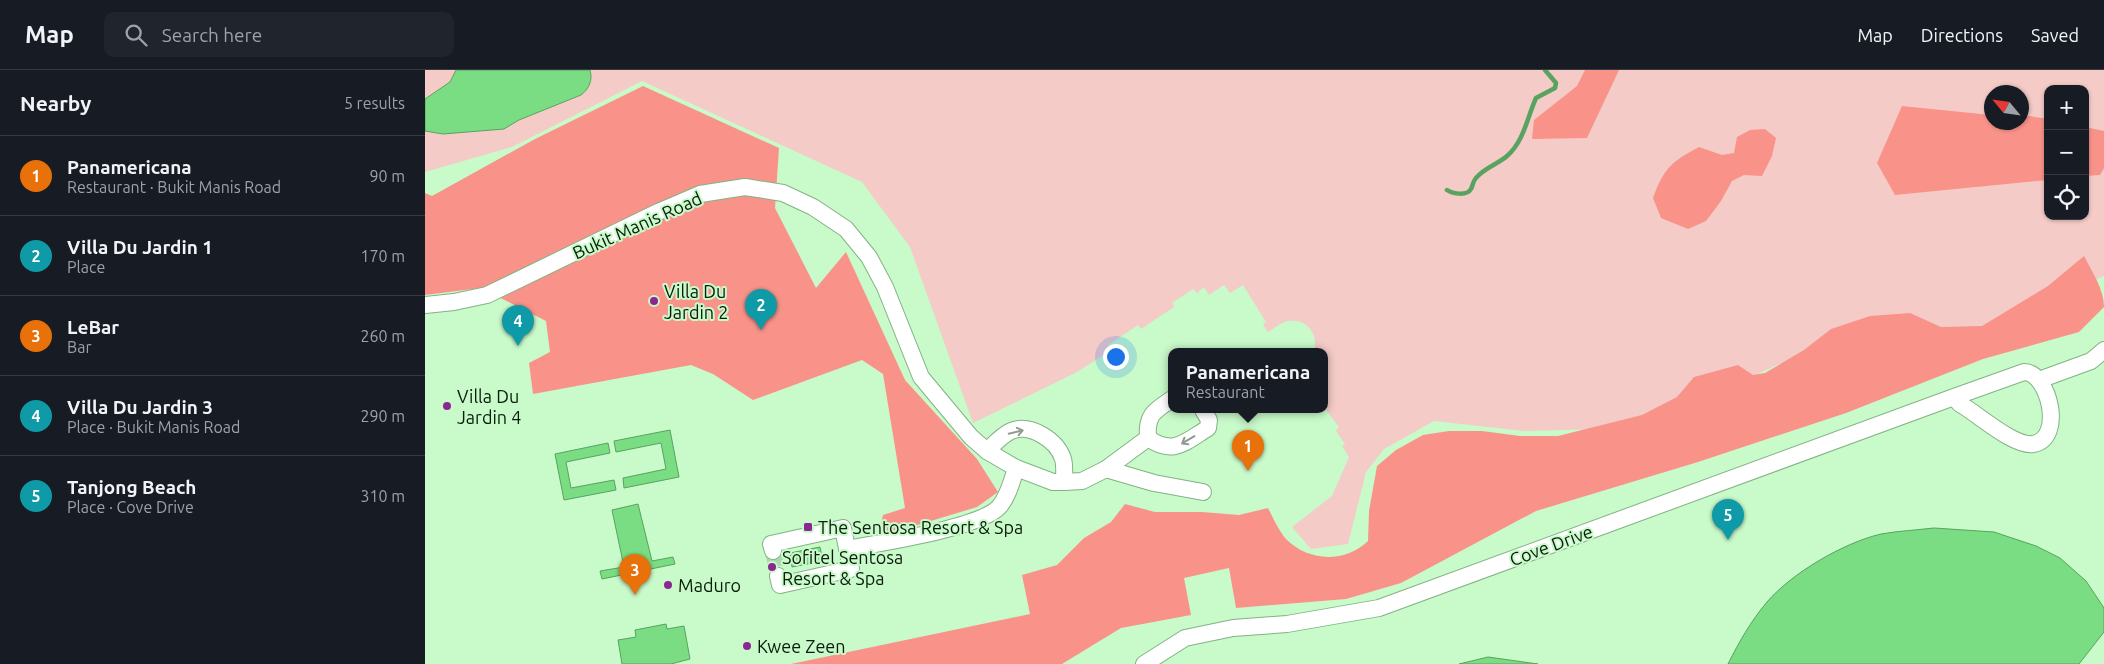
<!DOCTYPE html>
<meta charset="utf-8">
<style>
body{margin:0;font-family:Ubuntu,sans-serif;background:#20242c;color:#f1f3f6}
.controls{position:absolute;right:15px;top:15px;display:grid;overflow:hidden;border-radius:10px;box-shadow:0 1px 4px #0004}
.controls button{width:45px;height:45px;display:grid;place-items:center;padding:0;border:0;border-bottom:1px solid #363941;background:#171b24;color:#f1f3f6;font:25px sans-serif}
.compass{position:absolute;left:1559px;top:15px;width:45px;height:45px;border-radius:50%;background:#171b24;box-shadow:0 1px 4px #0004;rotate:299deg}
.you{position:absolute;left:690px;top:286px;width:18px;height:18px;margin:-12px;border:4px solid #fff;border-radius:50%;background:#1a73e8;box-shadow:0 0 0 8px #1a73e833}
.badge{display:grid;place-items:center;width:32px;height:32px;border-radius:50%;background:#c397c8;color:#fff;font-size:16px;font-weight:700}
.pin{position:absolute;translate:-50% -41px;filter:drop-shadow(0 1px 2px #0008)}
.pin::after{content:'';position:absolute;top:26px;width:18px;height:15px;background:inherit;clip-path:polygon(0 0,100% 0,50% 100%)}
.popup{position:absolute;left:743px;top:278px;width:160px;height:65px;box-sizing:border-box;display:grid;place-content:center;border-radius:10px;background:#171b24;filter:drop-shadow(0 1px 4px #0005);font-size:16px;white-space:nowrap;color:#9ea1a6}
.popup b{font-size:19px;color:#f1f3f6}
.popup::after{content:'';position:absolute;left:50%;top:100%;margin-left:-10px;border:10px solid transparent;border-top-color:#171b24}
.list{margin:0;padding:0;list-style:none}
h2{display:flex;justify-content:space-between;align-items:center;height:65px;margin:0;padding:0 20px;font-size:21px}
h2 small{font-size:16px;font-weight:400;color:#9ea1a6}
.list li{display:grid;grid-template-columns:32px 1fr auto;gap:15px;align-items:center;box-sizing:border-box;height:80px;padding:0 20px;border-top:1px solid #363941}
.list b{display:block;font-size:19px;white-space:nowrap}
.list p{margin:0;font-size:16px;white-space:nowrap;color:#9ea1a6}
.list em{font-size:16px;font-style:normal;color:#9ea1a6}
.icon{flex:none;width:28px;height:28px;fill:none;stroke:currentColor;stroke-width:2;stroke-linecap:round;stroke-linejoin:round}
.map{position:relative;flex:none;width:1679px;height:594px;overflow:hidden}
header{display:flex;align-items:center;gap:30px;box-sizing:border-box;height:70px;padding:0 25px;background:#171b24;border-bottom:1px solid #363941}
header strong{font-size:24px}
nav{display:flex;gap:28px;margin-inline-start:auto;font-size:18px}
.search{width:350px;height:45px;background:#20242c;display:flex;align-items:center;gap:12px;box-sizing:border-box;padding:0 18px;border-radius:10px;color:#9ea1a6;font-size:19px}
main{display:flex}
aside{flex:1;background:#171b24}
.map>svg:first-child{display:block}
</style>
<header>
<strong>Map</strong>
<div class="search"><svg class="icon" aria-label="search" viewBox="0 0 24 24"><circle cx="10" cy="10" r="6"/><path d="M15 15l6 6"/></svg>Search here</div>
<nav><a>Map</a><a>Directions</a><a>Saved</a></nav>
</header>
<main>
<aside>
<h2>Nearby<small>5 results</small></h2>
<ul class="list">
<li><span class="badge" style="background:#e8710a">1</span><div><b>Panamericana</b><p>Restaurant · Bukit Manis Road</p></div><em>90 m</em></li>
<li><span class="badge" style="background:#0f9aa8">2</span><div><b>Villa Du Jardin 1</b><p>Place</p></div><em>170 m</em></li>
<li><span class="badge" style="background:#e8710a">3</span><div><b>LeBar</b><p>Bar</p></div><em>260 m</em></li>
<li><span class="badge" style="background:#0f9aa8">4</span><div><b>Villa Du Jardin 3</b><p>Place · Bukit Manis Road</p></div><em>290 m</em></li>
<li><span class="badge" style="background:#0f9aa8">5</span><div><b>Tanjong Beach</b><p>Place · Cove Drive</p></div><em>310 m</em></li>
</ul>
</aside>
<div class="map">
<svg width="1679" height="594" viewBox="0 0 1679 594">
<rect width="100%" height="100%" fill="#c9faca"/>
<path fill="#f4cbc7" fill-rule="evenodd" d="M0 0H1679V206L1557 257 1407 270 1215 358 1099 361 1009 351 959 379 941 402 923 474 886 479 867 457 907 426 924 387 917 376 920 374 911 361 914 357 899 337V282H889C894 266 883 248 864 251 856 252 850 258 843 262L838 255 841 252 818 215 805 223 799 215 784 225 779 217 772 223 768 219 747 233 749 237 716 259 713 255 683 275 686 280 652 302 548 353 485 177 437 112 217 11 87 77 0 102ZM1623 19H1660V146H1623ZM1566 22H1596V52H1566Z"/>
<g fill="#f9938a">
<polygon points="1160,0 1194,0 1162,68 1107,69 1109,50 1152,16"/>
<polygon points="218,16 354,78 350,138 391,218 421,182 480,310 552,389 573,422 552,437 463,464 456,454 458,445 480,438 458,304 437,290 328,330 288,304 266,295 108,324 104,293 125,282 121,251 56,218 0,225 0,123 7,126 110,69"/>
<polygon points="1477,36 1566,45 1566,52 1596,52 1597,45 1623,49 1623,110 1470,125 1452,93"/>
<polygon points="1660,57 1679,61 1679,98 1675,105 1660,106"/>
<path d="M1340 59 1351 68 1347 86 1337 106 1319 105 1307 111 1296 131 1281 151 1263 159 1236 148 1228 128C1239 98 1246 92 1274 77L1297 85 1309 83 1312 67 1325 60Z"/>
<path d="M1659 186C1667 202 1679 219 1679 237L1654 262 1558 289 1421 343 1273 392 1111 441 976 513 921 529 811 538 804 498 759 508 766 545 696 558 637 594H366L605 544 597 505 632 495 659 468 686 452 700 434 730 442H777L814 445 843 438C848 448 854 461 861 469 884 492 920 493 943 471L944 441 952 396 971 380 998 365 1024 361H1057L1095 366H1133L1217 345 1252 327 1269 307 1313 295 1328 305 1340 303 1379 280 1406 259 1445 246 1485 243 1516 257 1557 256 1623 216Z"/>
</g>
<g fill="#7add83" stroke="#58a35f">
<path d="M31 0H165C168 10 164 19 156 25L94 50 79 59 18 64 0 61V29L25 12Z"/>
<polygon points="245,360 254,407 199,418 198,408 241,399 236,373 191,382 189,371"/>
<polygon points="183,373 185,383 141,392 146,418 189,410 191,420 139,430 130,384"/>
<polygon points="213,434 227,491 248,487 250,494 177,509 175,501 199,497 187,440"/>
<path d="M1509 458 1569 462 1611 476 1635 488 1661 511 1679 538V562L1654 594H1303C1314 572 1326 551 1342 532 1367 503 1418 473 1456 464 1473 461 1492 460 1509 458Z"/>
<polygon points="395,477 398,491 367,497 365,483"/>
<polygon points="241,554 242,559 259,556 265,589 246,594 197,594 193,570 211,567 210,560"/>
<polygon points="1063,587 1113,594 1034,594"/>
</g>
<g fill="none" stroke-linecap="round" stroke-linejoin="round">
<path stroke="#58a35f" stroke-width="4.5" d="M1022 120C1028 124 1042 126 1046 119 1048 115 1048 111 1051 108 1059 98 1073 94 1082 86 1099 71 1102 48 1111 28L1130 18 1131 13 1120 0"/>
<polyline stroke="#acd9ae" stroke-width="16" stroke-dasharray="16 8" stroke-linecap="butt" points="348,481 353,506"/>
<defs>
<g id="minor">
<polyline points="0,235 29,232 62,225 233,142 275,124 320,117 358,123 388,137 421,159 444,187 460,217 496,307 546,367 562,381 591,398 628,412 639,412 657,411 681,399 723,368"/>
<polyline points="1614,310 1666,291 1679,280"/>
<path d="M723 368C748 386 760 372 783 358L784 350 778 340"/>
<path d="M723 368C721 345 729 341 747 329"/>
<path d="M562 381C569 374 577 365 586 361 605 353 632 370 638 389 640 395 639 405 639 412"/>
<polyline points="681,399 729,413 778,422"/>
<path d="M422 479C454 473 555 458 574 437 583 427 587 411 591 398"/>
<polyline points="348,481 346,474 418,458 426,499 355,515 353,506"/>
<path d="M719 594 760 568 808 558 862 554 954 538 1529 327 1599 302C1624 302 1640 369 1608 374 1589 377 1553 344 1535 334L1529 327"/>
</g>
</defs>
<use href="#minor" stroke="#83b285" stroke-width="18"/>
<use href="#minor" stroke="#fff" stroke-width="16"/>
</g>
<defs><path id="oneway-shaft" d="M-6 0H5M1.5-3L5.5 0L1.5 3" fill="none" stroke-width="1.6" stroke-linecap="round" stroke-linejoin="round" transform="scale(1.25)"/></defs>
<g stroke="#919992">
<use href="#oneway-shaft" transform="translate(591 362) rotate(-14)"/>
<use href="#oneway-shaft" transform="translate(763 370) rotate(149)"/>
</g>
<g fill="#8a2790" stroke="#c9faca" stroke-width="2">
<circle cx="229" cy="231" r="5"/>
<circle cx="22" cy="336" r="5"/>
<rect x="378" y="452" width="10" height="10" rx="2.5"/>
<circle cx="347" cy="497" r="5"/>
<circle cx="243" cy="515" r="5"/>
<circle cx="322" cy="576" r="5"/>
</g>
<g text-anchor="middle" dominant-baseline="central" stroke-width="4" stroke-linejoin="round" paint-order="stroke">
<g font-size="18" fill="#0a1d0c" stroke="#c9faca">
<text transform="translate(212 155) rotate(-24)">Bukit Manis Road</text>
<text transform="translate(1126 475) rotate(-20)">Cove Drive</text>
</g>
<g font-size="18" fill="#0a1d0c" stroke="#c9faca" text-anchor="start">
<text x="239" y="221">Villa Du<tspan x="239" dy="21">Jardin 2</tspan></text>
<text x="32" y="326">Villa Du<tspan x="32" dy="21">Jardin 4</tspan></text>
<text x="393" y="457">The Sentosa Resort &amp; Spa</text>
<text x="357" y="487">Sofitel Sentosa<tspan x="357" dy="21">Resort &amp; Spa</tspan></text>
<text x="253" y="515">Maduro</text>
<text x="332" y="576">Kwee Zeen</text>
</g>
</g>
</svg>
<div class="controls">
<button>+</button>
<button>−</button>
<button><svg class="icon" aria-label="locate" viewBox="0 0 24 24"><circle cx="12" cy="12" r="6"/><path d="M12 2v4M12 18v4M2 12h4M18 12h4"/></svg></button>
</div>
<svg class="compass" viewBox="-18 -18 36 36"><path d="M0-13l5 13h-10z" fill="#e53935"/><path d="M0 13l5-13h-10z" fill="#9ea1a6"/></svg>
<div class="you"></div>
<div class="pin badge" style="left:823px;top:401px;background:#e8710a">1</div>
<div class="popup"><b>Panamericana</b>Restaurant</div>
<div class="pin badge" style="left:336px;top:260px;background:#0f9aa8">2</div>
<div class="pin badge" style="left:210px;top:525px;background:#e8710a">3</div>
<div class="pin badge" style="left:93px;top:276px;background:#0f9aa8">4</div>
<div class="pin badge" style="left:1303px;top:470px;background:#0f9aa8">5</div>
</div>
</main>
